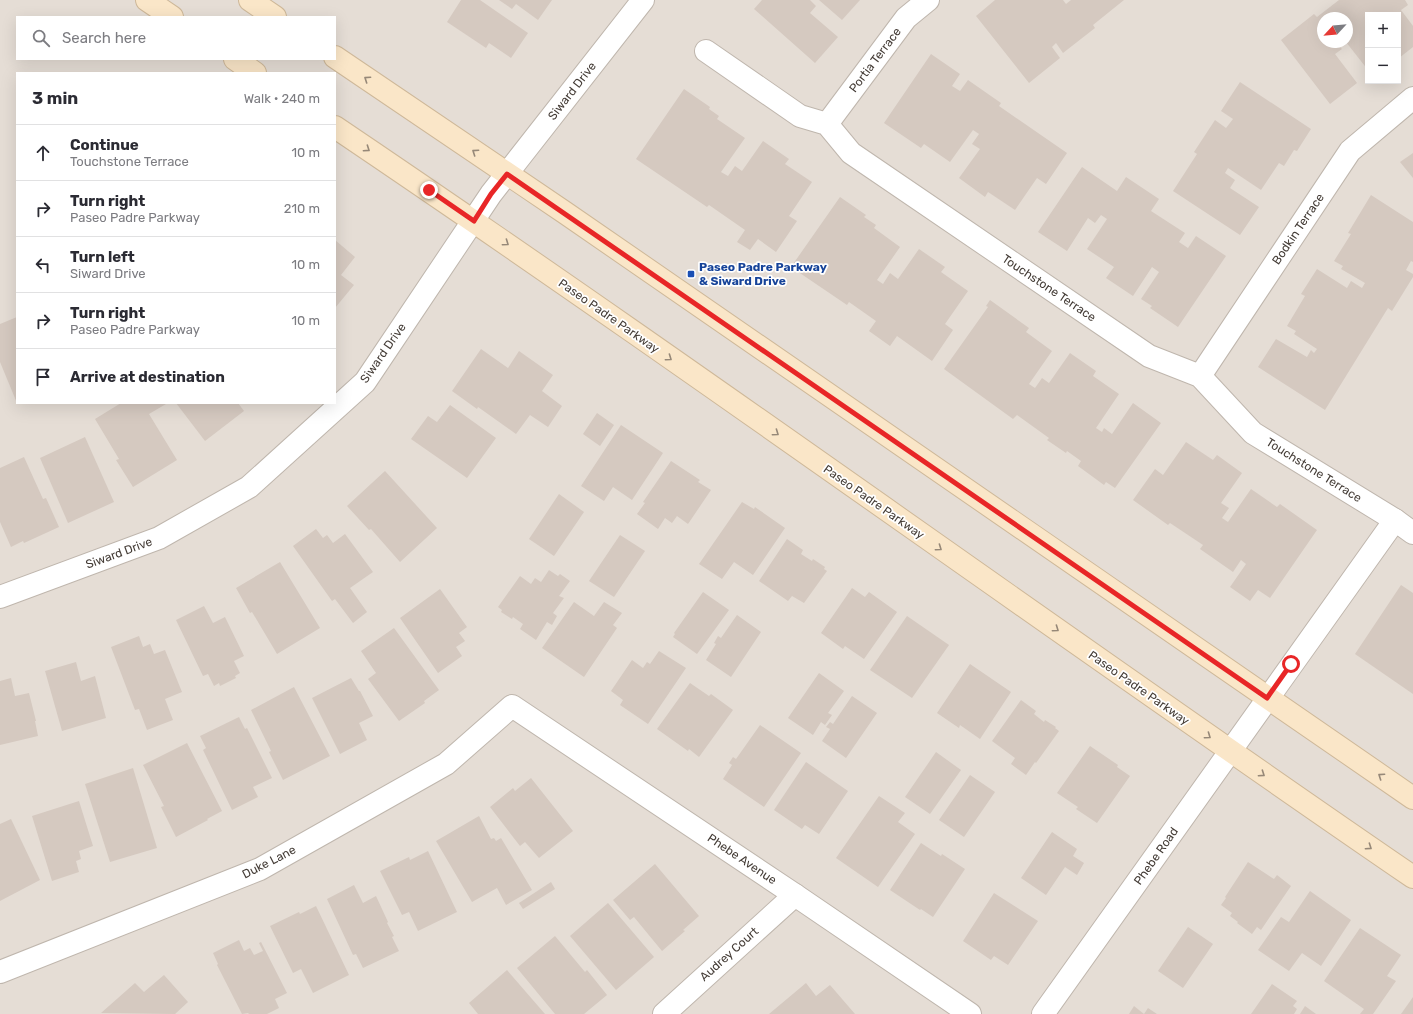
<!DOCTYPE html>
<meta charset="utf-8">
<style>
body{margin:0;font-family:Rubik,sans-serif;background:#f7f7f7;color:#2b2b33}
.controls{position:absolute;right:12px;top:12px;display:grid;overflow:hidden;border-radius:0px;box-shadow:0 4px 16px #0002}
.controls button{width:36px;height:36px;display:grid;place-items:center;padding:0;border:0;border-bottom:1px solid #e1e1e2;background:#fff;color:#2b2b33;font:20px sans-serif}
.compass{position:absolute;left:1317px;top:12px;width:36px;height:36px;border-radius:50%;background:#fff;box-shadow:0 4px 16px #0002;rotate:244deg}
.stop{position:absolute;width:12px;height:12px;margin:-9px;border:3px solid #e82627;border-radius:50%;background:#fff}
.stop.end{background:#e82627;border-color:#fff;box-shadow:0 1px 4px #0008}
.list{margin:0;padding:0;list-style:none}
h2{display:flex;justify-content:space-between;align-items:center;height:52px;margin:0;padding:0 16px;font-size:17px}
h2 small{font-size:13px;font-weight:400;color:#7c7c81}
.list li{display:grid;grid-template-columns:26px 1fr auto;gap:12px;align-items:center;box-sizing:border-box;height:56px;padding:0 16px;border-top:1px solid #e1e1e2}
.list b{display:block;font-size:15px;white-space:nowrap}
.list p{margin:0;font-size:13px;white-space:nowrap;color:#7c7c81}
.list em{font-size:13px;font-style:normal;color:#7c7c81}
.icon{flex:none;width:22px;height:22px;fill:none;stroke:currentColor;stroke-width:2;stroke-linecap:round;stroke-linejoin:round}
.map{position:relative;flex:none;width:1413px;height:1014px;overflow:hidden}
.search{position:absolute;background:#fff;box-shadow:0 4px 16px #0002;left:16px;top:16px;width:320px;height:44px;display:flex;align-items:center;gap:10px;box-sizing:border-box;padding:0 14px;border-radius:0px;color:#7c7c81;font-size:15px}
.panel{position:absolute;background:#fff;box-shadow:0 4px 16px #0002;left:16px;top:72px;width:320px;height:332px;border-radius:0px}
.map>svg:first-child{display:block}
</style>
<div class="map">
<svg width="1413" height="1014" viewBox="0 0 1413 1014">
<rect width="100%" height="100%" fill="#f2ece6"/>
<path fill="#e5ddd5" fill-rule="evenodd" d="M0 0H1413V1014H0ZM1368 15H1398V81H1368ZM17 17H335V59H17ZM1323 18H1347V42H1323ZM17 73H335V403H17Z"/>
<g fill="#d5c9c0">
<polygon points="461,0 480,0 528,33 511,58 489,43 486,48 447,22"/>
<polygon points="499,0 552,0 538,20 516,4 512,9"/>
<polygon points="762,0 810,0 816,6 810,13 838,37 815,63 754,9"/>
<polygon points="819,0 860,0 842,20"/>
<polygon points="995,0 1063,0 1066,4 1071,0 1124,0 1093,25 1095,28 1063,53 1056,43 1052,47 1060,58 1029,83 976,16"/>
<polygon points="1339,0 1405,0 1408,5 1401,10 1413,26 1413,47 1399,58 1398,57 1398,15 1368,15 1368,70 1346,42 1347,18 1323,18 1323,42 1345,42 1339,46 1342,49 1335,54 1357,83 1330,104 1281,40 1314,14 1317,17"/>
<polygon points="931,54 960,74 952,86 960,91 968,80 1001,103 999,106 1067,153 1046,184 1037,178 1015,210 988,192 985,197 959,178 980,149 972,144 979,134 973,130 950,162 924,144 921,148 884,123"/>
<polygon points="1240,82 1311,129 1297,151 1294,150 1284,166 1279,163 1261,190 1228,168 1225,173 1235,180 1230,188 1259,207 1240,235 1173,191 1197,154 1194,152 1215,120 1226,128 1233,119 1221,111"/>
<polygon points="684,89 710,107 709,109 719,116 717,119 745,138 721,172 728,176 735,166 742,171 763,141 789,159 785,164 812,182 789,216 797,221 776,252 758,239 750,250 737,242 745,230 709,205 707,207 636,159"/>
<polygon points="1413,153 1413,178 1400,162"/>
<polygon points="1082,167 1117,191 1126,177 1159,199 1151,211 1185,233 1179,242 1188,248 1196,236 1226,256 1178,327 1150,308 1152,306 1141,299 1159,272 1152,267 1133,296 1106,278 1114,267 1087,249 1107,219 1101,215 1095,223 1088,218 1067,251 1038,232"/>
<polygon points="1371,195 1413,222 1413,262 1411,261 1406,270 1413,274 1413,277 1392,311 1388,308 1325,410 1258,367 1276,339 1307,357 1311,350 1314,353 1317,349 1294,334 1296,331 1287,326 1305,296 1301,294 1317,269 1347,288 1351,281 1362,288 1365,283 1341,269 1343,266 1334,261 1351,234 1348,233"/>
<polygon points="840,197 866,215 864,217 876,225 874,228 900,247 877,280 883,284 890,273 898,279 919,249 945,267 941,272 968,291 945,324 953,330 932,361 897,336 890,346 869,331 876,321 849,302 847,305 791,267"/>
<polygon points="335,240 355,257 341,275 354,285 335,308"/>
<polygon points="990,300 1029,328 1026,332 1052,351 1029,384 1035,388 1042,378 1049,383 1070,353 1096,371 1093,376 1119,394 1096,428 1102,432 1104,428 1112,434 1133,403 1161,423 1115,488 1106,482 1104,485 1078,466 1081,461 1067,451 1066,453 1047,440 1049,438 1017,415 1013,419 944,369 988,307 986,306"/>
<polygon points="17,317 17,403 0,362 0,324"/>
<polygon points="481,349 508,368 519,351 553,375 542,391 562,406 548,427 530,415 516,434 478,407 477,409 452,391"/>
<polygon points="121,403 166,403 166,404 149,414 177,460 133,487 116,460 119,459 95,419"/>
<polygon points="176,403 238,403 244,411 205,441"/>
<polygon points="450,405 496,438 467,478 411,439 428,416 437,422"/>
<polygon points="597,413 614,425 600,446 583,434"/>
<polygon points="621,425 663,453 632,500 613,487 604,501 581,486"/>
<polygon points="85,437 114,502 68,523 40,458"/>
<polygon points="1186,442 1213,460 1217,455 1242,473 1221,503 1229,508 1222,518 1228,522 1251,489 1277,507 1280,504 1317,530 1270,598 1258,590 1250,601 1230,587 1246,564 1241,560 1233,572 1200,549 1203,545 1170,523 1168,525 1133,500 1155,469 1163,475"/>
<polygon points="24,457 43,499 46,498 59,527 24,543 23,541 11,547 0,522 0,468"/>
<polygon points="671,461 700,480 698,482 711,490 688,524 677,516 672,523 665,518 658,529 637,514 645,503 643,502"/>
<polygon points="385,471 437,528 400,562 371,529 369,530 347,506"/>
<polygon points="559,494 584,512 554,556 529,539"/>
<polygon points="742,502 754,509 755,507 785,528 753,575 734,562 722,579 699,564"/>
<polygon points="316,529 323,538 327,535 333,543 345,534 373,572 350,588 367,612 353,623 335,599 332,601 293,546"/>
<polygon points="620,535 645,551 614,597 589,581"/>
<polygon points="787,539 803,550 801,554 812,561 813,559 825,567 824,569 827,571 804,603 792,596 788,601 759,581"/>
<polygon points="280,562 320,628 277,654 252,612 250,613 236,588"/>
<polygon points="549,570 558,576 560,574 570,581 559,596 564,598 553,613 557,616 552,625 547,622 536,640 520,629 523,624 513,617 512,619 501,612 502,610 498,607 520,576 531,584 535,578 541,582"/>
<polygon points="1401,585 1413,593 1413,694 1355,654"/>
<polygon points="852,588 865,597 869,592 897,612 864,659 845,646 843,649 821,633"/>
<polygon points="440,589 467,627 459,633 465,641 456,647 462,656 438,673 400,618"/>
<polygon points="703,592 729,610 697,654 673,637 675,634 674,633"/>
<polygon points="574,602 594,616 604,602 622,613 613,625 617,628 584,677 542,648"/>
<polygon points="204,606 213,623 225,617 244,656 234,661 240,673 235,676 236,678 220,686 219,683 214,686 208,674 203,676 176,620"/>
<polygon points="737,615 761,632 731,677 706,660 716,644 714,643 718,636 721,638"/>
<polygon points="907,616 949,645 912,698 870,670"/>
<polygon points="394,628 439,690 424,701 425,703 399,721 368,679 376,673 361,651"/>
<polygon points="139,636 143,647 150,644 154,654 165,650 182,692 165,699 173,720 147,730 139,709 135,710 111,647"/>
<polygon points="659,651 686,668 648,724 620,705 623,700 611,691 632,660 643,668 647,662 650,664"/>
<polygon points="76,662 81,681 95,676 106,718 62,731 45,671"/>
<polygon points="970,664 1011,692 980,739 960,725 959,728 937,713"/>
<polygon points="819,673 844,691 828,713 832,715 825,725 821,722 813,735 788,718"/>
<polygon points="11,678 15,696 29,693 36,721 35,721 38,736 0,745 0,681"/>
<polygon points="351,678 359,691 360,691 373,716 359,723 367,740 340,754 312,698"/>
<polygon points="690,683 709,696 711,694 733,710 699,757 689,749 688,751 657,729"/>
<polygon points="294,687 330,756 283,780 269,752 271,751 251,710"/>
<polygon points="852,696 877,713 846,758 822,741 830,729 826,727 830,722 833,724"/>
<polygon points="1021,700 1036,711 1034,714 1044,722 1045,720 1056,727 1055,728 1059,731 1036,763 1035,762 1026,775 1011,764 1015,758 992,741"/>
<polygon points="239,717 245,729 247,728 272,778 253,787 258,797 232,810 203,750 206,748 200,736"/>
<polygon points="760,725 801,753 764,807 723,779 732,765 729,763 733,757 736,759"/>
<polygon points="187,743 222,811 207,819 208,820 176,837 161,807 164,806 143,765"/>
<polygon points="1090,746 1118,765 1117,767 1130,776 1097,823 1076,809 1078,807 1057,793"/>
<polygon points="936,752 961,770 930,814 905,797"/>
<polygon points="806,762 848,791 819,834 805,825 802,829 774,810"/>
<polygon points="133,768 157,848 110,862 85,784"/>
<polygon points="970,775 995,792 964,837 939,820"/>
<polygon points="531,778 573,831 539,858 525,842 520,846 490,807 513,788 515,791"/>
<polygon points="879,796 905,813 898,822 915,834 878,887 836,858"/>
<polygon points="79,801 93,846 79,851 81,859 76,861 79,872 52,881 32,816"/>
<polygon points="479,816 491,839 494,838 496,841 501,838 532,890 506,905 497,888 472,902 436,841"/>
<polygon points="11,819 40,880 0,901 0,824"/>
<polygon points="1052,832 1077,849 1073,856 1084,863 1077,875 1065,867 1046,895 1021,878"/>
<polygon points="921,843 941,856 942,854 965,869 933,917 921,909 920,910 890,890"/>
<polygon points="428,851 457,912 418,931 409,912 402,915 380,871 409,857 410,860"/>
<polygon points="1248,862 1274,879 1277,875 1291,886 1261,930 1257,927 1252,934 1237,923 1238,922 1230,916 1232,913 1221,905 1226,898 1225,897"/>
<polygon points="655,864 699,916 683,930 685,931 662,951 634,917 630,920 613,900"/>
<polygon points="551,882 555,889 523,909 519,903"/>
<polygon points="354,885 363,903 376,896 388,922 387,923 394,936 392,937 399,951 363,968 356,954 353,955 327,899"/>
<polygon points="1310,891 1351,920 1321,966 1302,953 1289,971 1258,950 1281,917 1289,922"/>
<polygon points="994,893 1038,921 1008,965 994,956 991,960 963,941"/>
<polygon points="608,903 654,957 616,990 570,936"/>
<polygon points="316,906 349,975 313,993 301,969 293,973 270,926 299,912 300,914"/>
<polygon points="1188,927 1213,944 1183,988 1158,971"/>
<polygon points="1360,928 1401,955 1387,976 1396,981 1373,1014 1360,1014 1364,1009 1324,981"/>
<polygon points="555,936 585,972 587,970 607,995 584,1014 555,1014 517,968"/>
<polygon points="239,940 244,951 250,948 254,955 263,951 259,943 261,942 287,993 275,999 279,1008 267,1014 249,1014 248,1013 242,1014 217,965 218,964 213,953"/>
<polygon points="507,970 545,1014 478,1014 469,1003"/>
<polygon points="164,975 188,1002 175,1014 101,1013 135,983 144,992"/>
<polygon points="806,983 816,996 830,985 855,1014 769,1014"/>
<polygon points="1272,984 1297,1001 1293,1006 1297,1009 1294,1014 1251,1014"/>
<polygon points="1413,997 1413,1014 1401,1014"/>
<polygon points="1134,1006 1144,1014 1148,1008 1157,1014 1129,1014"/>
<polygon points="1305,1006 1316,1014 1300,1014"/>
</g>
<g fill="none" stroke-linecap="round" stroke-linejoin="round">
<defs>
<g id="street">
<polyline points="706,51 800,116 827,124 851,153 1149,356 1200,376 1253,433 1395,520 1413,533"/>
<polyline points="827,124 906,18 928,0"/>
<polyline points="1200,376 1350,151 1413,98"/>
<polyline points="0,597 159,538 249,487 365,382 491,194 643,0"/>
<polyline points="0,972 260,869 446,764 512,706 795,895 970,1014"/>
<polyline points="664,1014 795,895"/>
<polyline points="1043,1014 1395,520"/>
</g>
<g id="secondary">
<polyline points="147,0 172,17"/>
<polyline points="250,0 275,17"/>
<polyline points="335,57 564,212 1413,798"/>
<polyline points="235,59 255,73"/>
<path d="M335 127C698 372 1052 630 1413 877"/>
</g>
</defs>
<use href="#street" stroke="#bfb6ad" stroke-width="24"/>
<use href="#secondary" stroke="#ceb899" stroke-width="24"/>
<use href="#street" stroke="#fff" stroke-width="22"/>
<use href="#secondary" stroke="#fae6c8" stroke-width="22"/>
</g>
<defs><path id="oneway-chevron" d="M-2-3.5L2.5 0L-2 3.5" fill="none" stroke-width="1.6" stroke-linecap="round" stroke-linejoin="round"/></defs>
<g stroke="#968878">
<use href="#oneway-chevron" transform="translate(367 79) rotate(-146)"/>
<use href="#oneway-chevron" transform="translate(367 149) rotate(34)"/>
<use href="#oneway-chevron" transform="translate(475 152) rotate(-146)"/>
<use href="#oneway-chevron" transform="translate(506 243) rotate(35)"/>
<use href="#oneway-chevron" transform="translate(669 358) rotate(35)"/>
<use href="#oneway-chevron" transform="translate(776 433) rotate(35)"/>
<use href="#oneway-chevron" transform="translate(939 548) rotate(35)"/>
<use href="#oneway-chevron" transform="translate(1056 629) rotate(35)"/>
<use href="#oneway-chevron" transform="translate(1208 736) rotate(35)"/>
<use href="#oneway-chevron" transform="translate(1262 774) rotate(34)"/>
<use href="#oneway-chevron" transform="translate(1381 776) rotate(-146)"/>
<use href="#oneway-chevron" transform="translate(1369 847) rotate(34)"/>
</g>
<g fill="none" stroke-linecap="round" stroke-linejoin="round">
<polyline stroke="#e82627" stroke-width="5" points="429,190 474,221 491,194 507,174 1267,698 1291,664"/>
</g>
<rect fill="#1a4fb4" stroke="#fff" stroke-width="1.5" x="687" y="270" width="8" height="8" rx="2"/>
<g text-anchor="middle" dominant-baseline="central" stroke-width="3.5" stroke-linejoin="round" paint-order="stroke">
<g font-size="12" fill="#443c36" stroke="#fff">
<text transform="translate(875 60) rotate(-53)">Portia Terrace</text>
<text transform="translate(572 91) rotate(-52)">Siward Drive</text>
<text transform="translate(1298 229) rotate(-56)">Bodkin Terrace</text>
<text transform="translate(1049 288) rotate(34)">Touchstone Terrace</text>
<text transform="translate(609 316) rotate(35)">Paseo Padre Parkway</text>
<text transform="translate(383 353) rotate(-55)">Siward Drive</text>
<text transform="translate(1314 470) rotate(32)">Touchstone Terrace</text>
<text transform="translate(874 502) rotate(35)">Paseo Padre Parkway</text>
<text transform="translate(119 553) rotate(-20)">Siward Drive</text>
<text transform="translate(1139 688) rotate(35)">Paseo Padre Parkway</text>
<text transform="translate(1156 856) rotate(-55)">Phebe Road</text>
<text transform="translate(742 859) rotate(34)">Phebe Avenue</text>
<text transform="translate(269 862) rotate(-27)">Duke Lane</text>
<text transform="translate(729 954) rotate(-42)">Audrey Court</text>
</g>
<g font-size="12" font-weight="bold" fill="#164399" stroke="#fff" text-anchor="start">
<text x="699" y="267">Paseo Padre Parkway<tspan x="699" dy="14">&amp; Siward Drive</tspan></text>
</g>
</g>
</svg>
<div class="controls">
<button>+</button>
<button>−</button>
</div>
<svg class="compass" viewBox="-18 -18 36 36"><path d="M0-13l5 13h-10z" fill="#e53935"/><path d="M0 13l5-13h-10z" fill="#7c7c81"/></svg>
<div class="stop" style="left:1291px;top:664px"></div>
<div class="stop end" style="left:429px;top:190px"></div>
<div class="search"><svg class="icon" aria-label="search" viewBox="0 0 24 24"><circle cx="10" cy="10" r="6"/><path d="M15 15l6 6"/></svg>Search here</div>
<section class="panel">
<h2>3 min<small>Walk · 240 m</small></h2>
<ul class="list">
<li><svg class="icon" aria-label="ahead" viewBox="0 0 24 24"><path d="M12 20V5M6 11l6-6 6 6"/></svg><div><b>Continue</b><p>Touchstone Terrace</p></div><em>10 m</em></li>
<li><svg class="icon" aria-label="right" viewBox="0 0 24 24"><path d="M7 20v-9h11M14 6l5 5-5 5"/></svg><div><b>Turn right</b><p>Paseo Padre Parkway</p></div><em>210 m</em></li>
<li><svg class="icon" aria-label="left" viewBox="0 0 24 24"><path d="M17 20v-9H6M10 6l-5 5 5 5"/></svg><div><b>Turn left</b><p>Siward Drive</p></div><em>10 m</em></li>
<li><svg class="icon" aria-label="right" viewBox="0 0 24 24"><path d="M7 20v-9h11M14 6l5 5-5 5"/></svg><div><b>Turn right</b><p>Paseo Padre Parkway</p></div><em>10 m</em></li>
<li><svg class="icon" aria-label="arrive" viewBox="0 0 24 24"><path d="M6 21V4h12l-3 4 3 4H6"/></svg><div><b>Arrive at destination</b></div></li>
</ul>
</section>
</div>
